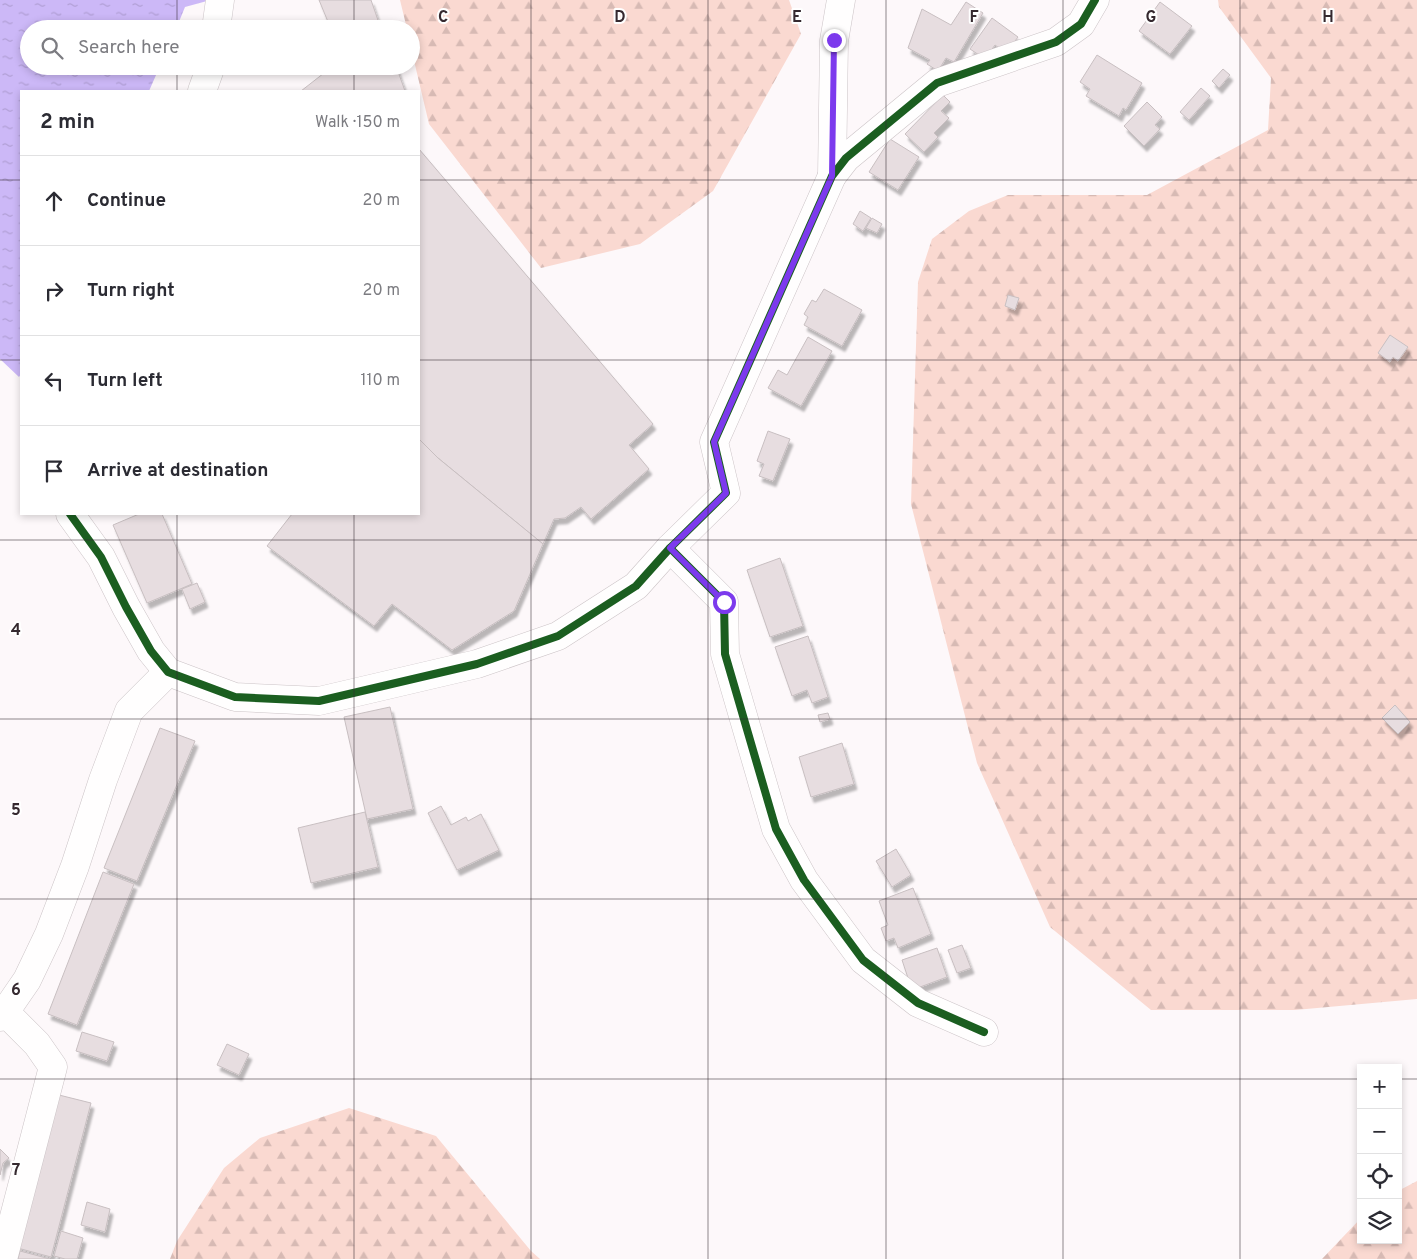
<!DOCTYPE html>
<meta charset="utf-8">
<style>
body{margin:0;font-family:Overpass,sans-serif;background:#f2f2f3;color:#2b2b33}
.controls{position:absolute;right:15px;bottom:15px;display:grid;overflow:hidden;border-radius:0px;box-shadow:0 2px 8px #0003}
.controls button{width:45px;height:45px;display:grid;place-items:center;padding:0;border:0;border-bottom:1px solid #e1e1e2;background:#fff;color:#2b2b33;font:25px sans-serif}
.stop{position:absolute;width:15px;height:15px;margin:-11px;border:4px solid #7c3aed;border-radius:50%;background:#fff}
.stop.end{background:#7c3aed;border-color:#fff;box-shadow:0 1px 5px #0008}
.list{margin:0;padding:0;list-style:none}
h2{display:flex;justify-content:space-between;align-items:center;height:65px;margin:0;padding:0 20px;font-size:21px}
h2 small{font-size:16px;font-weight:400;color:#7c7c81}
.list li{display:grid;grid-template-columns:32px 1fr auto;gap:15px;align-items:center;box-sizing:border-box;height:90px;padding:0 20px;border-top:1px solid #e1e1e2}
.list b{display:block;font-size:19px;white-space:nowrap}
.list em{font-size:16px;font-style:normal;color:#7c7c81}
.icon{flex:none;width:28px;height:28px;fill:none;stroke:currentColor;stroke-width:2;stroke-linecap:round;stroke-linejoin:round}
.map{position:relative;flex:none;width:1417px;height:1259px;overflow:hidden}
.search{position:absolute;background:#fff;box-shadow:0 2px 8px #0003;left:20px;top:20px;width:400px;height:55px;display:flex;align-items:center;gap:12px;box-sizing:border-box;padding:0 18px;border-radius:28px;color:#7c7c81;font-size:19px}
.panel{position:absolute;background:#fff;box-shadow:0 2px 8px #0003;left:20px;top:90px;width:400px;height:425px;border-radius:0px}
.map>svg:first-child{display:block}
</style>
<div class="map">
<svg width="1417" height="1259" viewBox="0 0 1417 1259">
<defs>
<pattern id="forest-firs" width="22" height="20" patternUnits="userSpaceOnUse" patternTransform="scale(1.25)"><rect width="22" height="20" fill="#fad9d1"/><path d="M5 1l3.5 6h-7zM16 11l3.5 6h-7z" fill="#d7bab4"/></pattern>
<pattern id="water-ripples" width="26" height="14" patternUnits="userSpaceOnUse" patternTransform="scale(1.25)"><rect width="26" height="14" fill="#ccb8f7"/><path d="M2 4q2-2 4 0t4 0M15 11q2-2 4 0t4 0" fill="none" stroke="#b09ed4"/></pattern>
<filter id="shadow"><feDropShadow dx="3" dy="5.5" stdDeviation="1" flood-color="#0004"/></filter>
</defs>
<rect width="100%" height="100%" fill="#fdf8fa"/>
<g fill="url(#forest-firs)">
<polygon points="400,0 789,0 801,34 713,191 640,244 541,268 429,124 411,48 411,29 407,29"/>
<polygon points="1218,0 1417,0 1417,999 1295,1010 1151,1010 1050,927 977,763 911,504 918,282 932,239 969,211 1008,195 1147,195 1268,130 1271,78 1219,7"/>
<polygon points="349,1108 436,1136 531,1251 540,1259 170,1259 177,1241 224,1168 260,1138"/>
<polygon points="1417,1181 1417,1259 1322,1259 1361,1218 1361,1240 1398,1240 1398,1191"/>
</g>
<polygon fill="url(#water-ripples)" points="0,0 208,0 207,1 185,7 176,29 29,29 29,66 160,66 149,91 21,91 21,374 19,377 0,359"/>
<g fill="#e7dde0" stroke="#c8bfc1" filter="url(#shadow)">
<polygon points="319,0 371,0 381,29 331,29"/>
<polygon points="966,2 983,13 954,62 946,58 938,71 927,64 930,60 908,48 922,9 951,25"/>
<polygon points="1160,2 1192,26 1170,54 1139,31"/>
<polygon points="992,18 1018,37 1006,53 995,45 985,59 970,49"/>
<polygon points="1097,55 1142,83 1126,110 1123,108 1119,116 1086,96 1090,89 1080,82"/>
<polygon points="333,66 343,66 348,72 355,66 396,66 405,91 301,91"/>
<polygon points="1223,69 1230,75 1219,88 1212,81"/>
<polygon points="1201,88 1210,96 1189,120 1180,112"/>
<polygon points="943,95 950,102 941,111 949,118 934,133 938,137 924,152 905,134"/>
<polygon points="1147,102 1162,117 1155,125 1160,129 1144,146 1124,126"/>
<polygon points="890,139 919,157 898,190 869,172"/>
<polygon points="419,149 653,424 629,445 649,469 591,519 581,507 565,518 554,519 543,544 438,458 419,439"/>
<polygon points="860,211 871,218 863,231 853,224"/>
<polygon points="872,218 882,224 877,233 866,228"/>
<polygon points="824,289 862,310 842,346 804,325 808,317 804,314 812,300 816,302"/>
<polygon points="1008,295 1019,298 1015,310 1005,306"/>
<polygon points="1390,335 1408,347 1398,361 1393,357 1390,362 1378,353"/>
<polygon points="808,337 832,351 801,406 768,388 778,370 787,375"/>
<polygon points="768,431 790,439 773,481 759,476 764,464 757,461"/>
<polygon points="419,439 438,458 543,544 514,611 452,650 392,604 374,626 267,546 292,514 419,514"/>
<polygon points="139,514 162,514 192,584 147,603 113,525"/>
<polygon points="780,558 803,626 770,637 747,570"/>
<polygon points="197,583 205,602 190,609 182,589"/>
<polygon points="808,636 828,697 812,703 807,690 792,696 775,647"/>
<polygon points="1395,705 1410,722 1398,734 1382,718"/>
<polygon points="390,707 413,809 367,819 344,717"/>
<polygon points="828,713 830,719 820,722 818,715"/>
<polygon points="160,728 195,741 137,881 104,868"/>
<polygon points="842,743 854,784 811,797 799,757"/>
<polygon points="441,806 451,825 466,817 468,821 481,814 499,850 457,870 428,813"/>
<polygon points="365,812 378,867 311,883 298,828"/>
<polygon points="896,849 911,875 892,887 876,861"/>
<polygon points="103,872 134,884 77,1025 48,1014"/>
<polygon points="913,888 931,934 898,948 894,938 886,941 881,928 888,925 879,901"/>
<polygon points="962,945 971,968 957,973 948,950"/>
<polygon points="937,948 947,977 912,990 902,960"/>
<polygon points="82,1032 114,1042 107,1061 76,1051"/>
<polygon points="227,1044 249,1054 239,1075 217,1065"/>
<polygon points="51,1093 91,1103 51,1257 10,1246"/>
<polygon points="0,1149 9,1158 3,1163 0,1175"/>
<polygon points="87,1202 110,1209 105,1232 81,1225"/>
<polygon points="61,1231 83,1238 77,1259 65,1259 54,1256"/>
<polygon points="20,1251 50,1259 18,1259"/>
</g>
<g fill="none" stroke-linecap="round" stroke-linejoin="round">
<defs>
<g id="minor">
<polyline points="216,29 220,0"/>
<polyline points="202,91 211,66"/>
<polyline points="832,176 834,41 841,0"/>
<polyline points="70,514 101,557 126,607 151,651 168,672 235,697 319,701 477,664 558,636 636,586 670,548 726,493 714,442 832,176 846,158 937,83 1056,42 1081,24 1095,0"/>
<polyline points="670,548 724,602 725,654 776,829 804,880 863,960 918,1003 984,1032"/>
<polyline points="0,1017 5,1012 27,980 49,934 75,866 103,780 129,711 168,672"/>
<polyline points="3,1259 53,1067 37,1044 5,1012"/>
</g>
</defs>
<use href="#minor" stroke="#ccc4c7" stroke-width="29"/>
<use href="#minor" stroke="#fffefe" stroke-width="28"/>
<defs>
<g id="cycleway">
<polyline points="70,514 101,557 126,607 151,651 168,672 235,697 319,701 477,664 558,636 636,586 670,548 726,493 714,442 832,176 846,158 937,83 1056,42 1081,24 1095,0"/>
<polyline points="670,548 724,602 725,654 776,829 804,880 863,960 918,1003 984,1032"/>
</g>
</defs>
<use href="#cycleway" stroke="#fff" stroke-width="11"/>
<use href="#cycleway" stroke="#1b5e20" stroke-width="8"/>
</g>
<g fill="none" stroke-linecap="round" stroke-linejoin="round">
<polyline stroke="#7c3aed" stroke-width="6" points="724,602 670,548 726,493 714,442 832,176 834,40"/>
</g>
<path fill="none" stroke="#35292f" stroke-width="1" stroke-opacity="0.55" d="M177 0V29M354 0V29M531 0V1259M708 0V1259M886 0V1259M1063 0V1259M1240 0V1259M177 66V91M354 66V91M0 180H21M419 180H1417M0 360H21M419 360H1417M177 514V1259M354 514V1259M0 540H1417M0 719H1417M0 899H1417M0 1079H1361M1398 1079H1417"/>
<g font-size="16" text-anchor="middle" font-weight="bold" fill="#35292f" stroke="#fff" stroke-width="4" stroke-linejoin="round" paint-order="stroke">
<text x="443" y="22">C</text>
<text x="620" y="22">D</text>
<text x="797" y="22">E</text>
<text x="974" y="22">F</text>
<text x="1151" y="22">G</text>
<text x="1328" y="22">H</text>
<text x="16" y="635">4</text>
<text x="16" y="815">5</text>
<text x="16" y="995">6</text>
<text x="16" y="1175">7</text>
</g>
</svg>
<div class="controls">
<button>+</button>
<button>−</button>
<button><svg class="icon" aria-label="locate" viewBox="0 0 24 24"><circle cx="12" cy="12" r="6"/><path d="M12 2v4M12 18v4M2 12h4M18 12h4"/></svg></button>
<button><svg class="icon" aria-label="layers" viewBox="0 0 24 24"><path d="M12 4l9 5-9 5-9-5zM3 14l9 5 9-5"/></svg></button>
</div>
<div class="stop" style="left:724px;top:602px"></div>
<div class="stop end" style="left:834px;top:40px"></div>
<div class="search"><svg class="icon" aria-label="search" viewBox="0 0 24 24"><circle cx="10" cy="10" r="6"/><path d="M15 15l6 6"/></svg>Search here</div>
<section class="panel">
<h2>2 min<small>Walk · 150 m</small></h2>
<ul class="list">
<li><svg class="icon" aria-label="ahead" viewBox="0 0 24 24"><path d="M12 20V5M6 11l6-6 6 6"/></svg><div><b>Continue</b></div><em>20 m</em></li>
<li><svg class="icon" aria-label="right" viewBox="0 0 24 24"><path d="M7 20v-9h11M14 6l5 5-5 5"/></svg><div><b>Turn right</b></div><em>20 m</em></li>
<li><svg class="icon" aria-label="left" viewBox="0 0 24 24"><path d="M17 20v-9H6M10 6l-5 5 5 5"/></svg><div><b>Turn left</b></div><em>110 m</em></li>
<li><svg class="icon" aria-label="arrive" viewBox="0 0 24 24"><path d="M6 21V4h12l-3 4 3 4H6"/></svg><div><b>Arrive at destination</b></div></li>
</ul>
</section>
</div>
